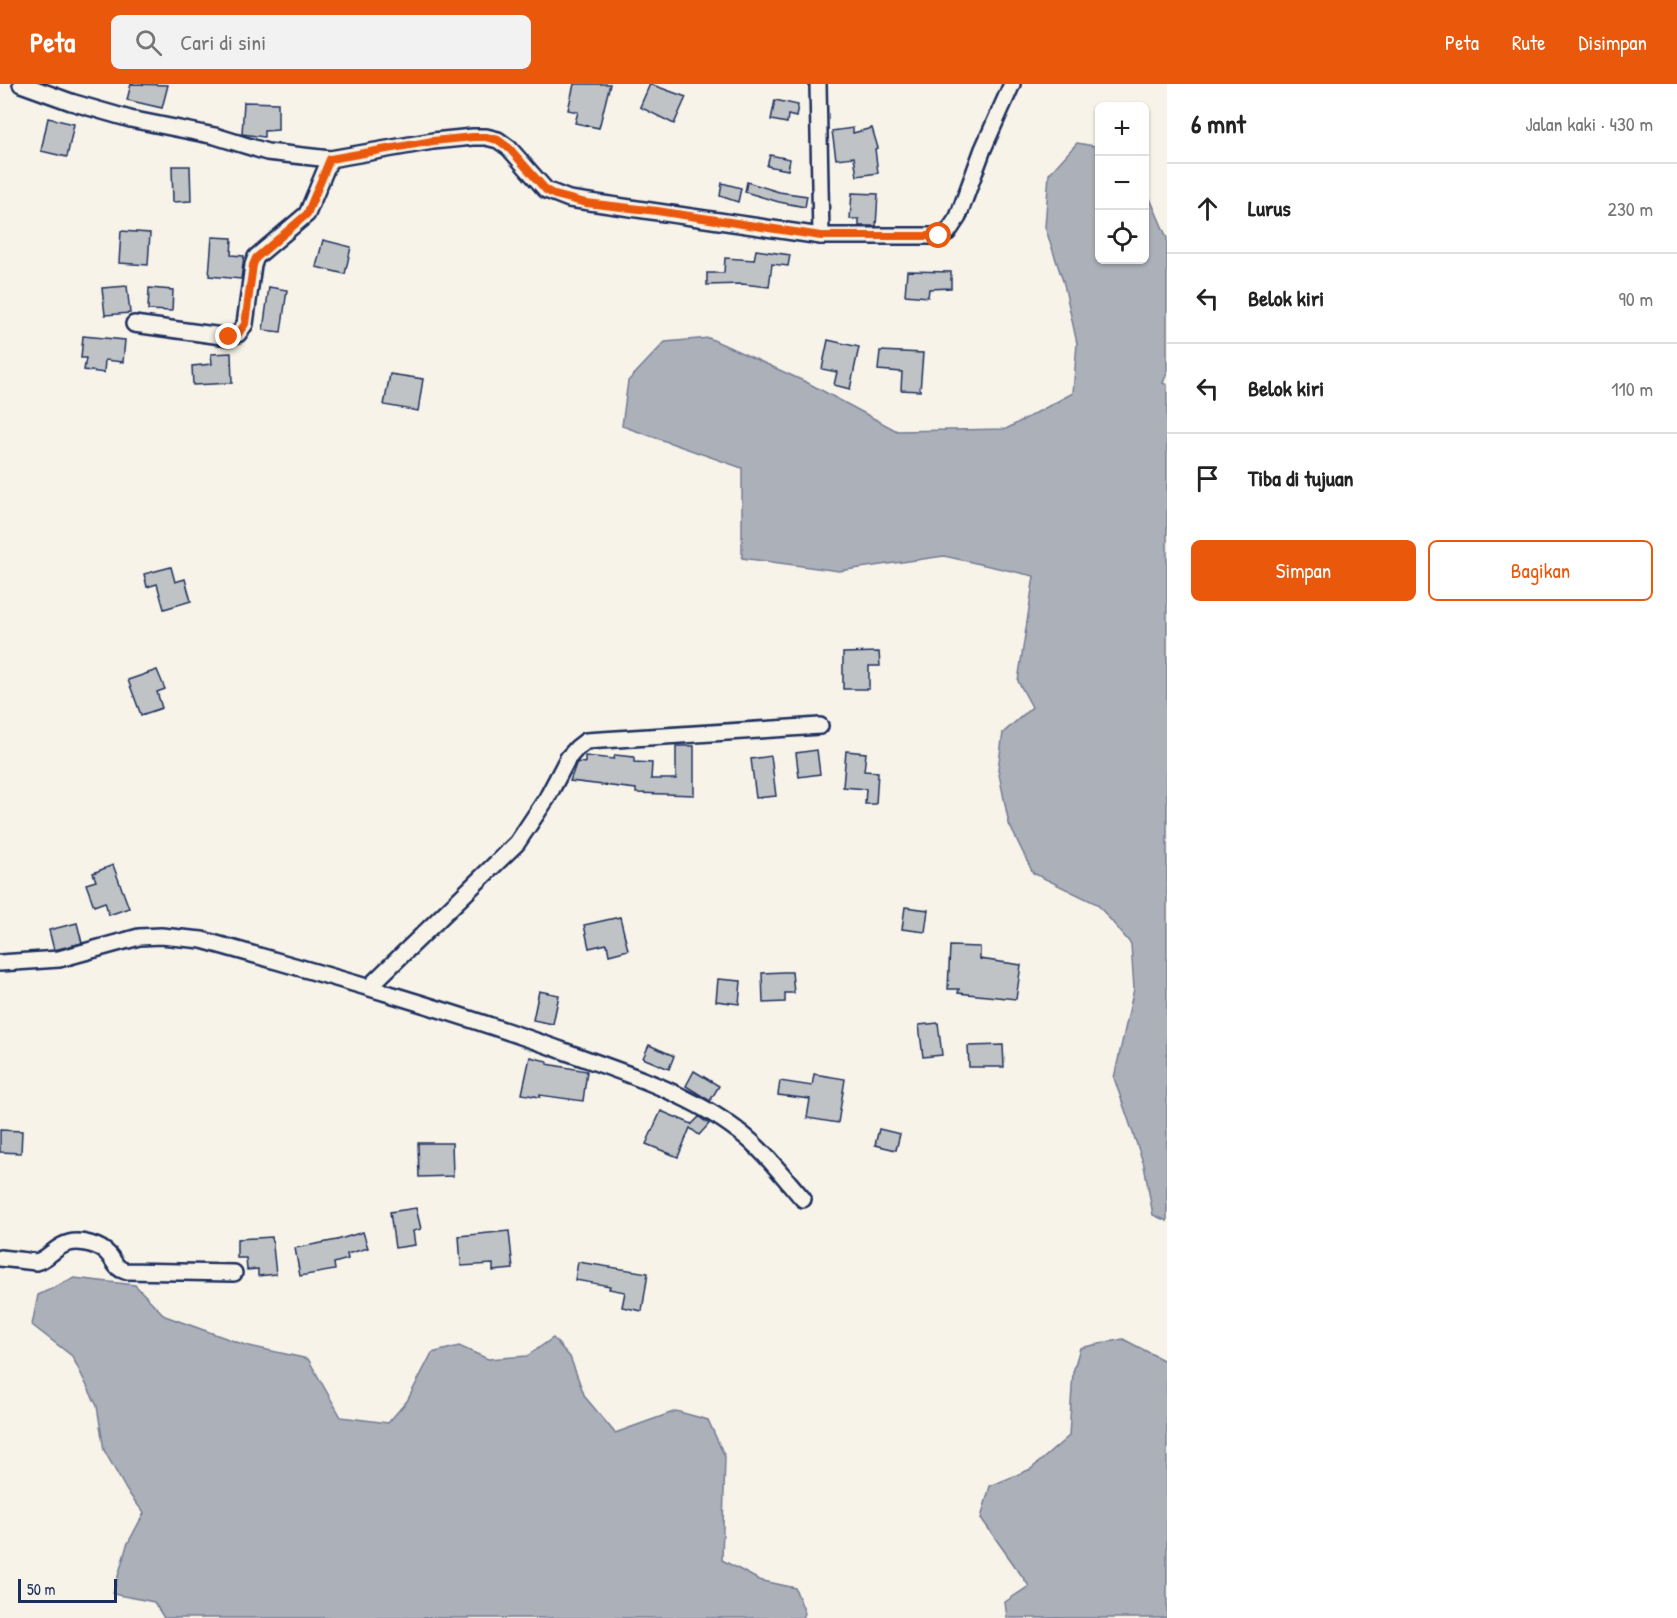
<!DOCTYPE html>
<html lang="id">
<meta charset="utf-8">
<style>
body{margin:0;font-family:"Patrick Hand",sans-serif;background:#f2f2f2;color:#222}
.controls{position:absolute;right:18px;top:18px;display:grid;overflow:hidden;border-radius:9px;box-shadow:0 2px 4px #0004}
.controls button{width:54px;height:54px;display:grid;place-items:center;padding:0;border:0;border-bottom:2px solid #e0e0e0;background:#fff;color:#222;font:30px sans-serif}
.scale{position:absolute;left:18px;bottom:15px;width:99px;box-sizing:border-box;padding-left:6px;border:3px solid #1b2f5e;border-top:0;font-size:16px;line-height:21px;white-space:nowrap;color:#1b2f5e;-webkit-text-stroke:4px #f7f3e8;paint-order:stroke}
.stop{position:absolute;width:18px;height:18px;margin:-14px;border:4px solid #ea580c;border-radius:50%;background:#fff}
.stop.end{background:#ea580c;border-color:#fff;box-shadow:0 2px 6px #0008}
.list{margin:0;padding:0;list-style:none}
h2{display:flex;justify-content:space-between;align-items:center;height:78px;margin:0;padding:0 24px;font-size:26px}
h2 small{font-size:20px;font-weight:400;color:#767676}
.list li{display:grid;grid-template-columns:39px 1fr auto;gap:18px;align-items:center;box-sizing:border-box;height:90px;padding:0 24px;border-top:2px solid #e0e0e0}
.list b{display:block;font-size:22px;white-space:nowrap}
.list em{font-size:20px;font-style:normal;color:#767676}
.actions{display:flex;gap:12px;padding:18px 24px}
.actions a{flex:1;padding:14px 0;border:2px solid #ea580c;border-radius:9px;text-align:center;font-size:21px;color:#ea580c}
.actions .main{background:#ea580c;color:#fff}
.icon{flex:none;width:33px;height:33px;fill:none;stroke:currentColor;stroke-width:2;stroke-linecap:round;stroke-linejoin:round}
.map{position:relative;flex:none;width:1167px;height:1534px;overflow:hidden}
header{display:flex;align-items:center;gap:36px;box-sizing:border-box;height:84px;padding:0 30px;background:#ea580c;color:#fff}
header strong{font-size:28px}
nav{display:flex;gap:33px;margin-inline-start:auto;font-size:21px}
.search{width:420px;height:54px;background:#f2f2f2;display:flex;align-items:center;gap:15px;box-sizing:border-box;padding:0 21px;border-radius:9px;color:#767676;font-size:22px}
main{display:flex}
aside{flex:1;background:#fff}
.map>svg:first-child{display:block}
</style>
<header>
<strong>Peta</strong>
<div class="search"><svg class="icon" aria-label="search" viewBox="0 0 24 24"><circle cx="10" cy="10" r="6"/><path d="M15 15l6 6"/></svg>Cari di sini</div>
<nav><a>Peta</a><a>Rute</a><a>Disimpan</a></nav>
</header>
<main>
<div class="map">
<svg width="1167" height="1534" viewBox="0 0 1167 1534">
<rect width="100%" height="100%" fill="#f7f3e8"/>
<filter id="ink" filterUnits="userSpaceOnUse"><feTurbulence type="fractalNoise" baseFrequency=".0167" numOctaves="2"/><feDisplacementMap in="SourceGraphic" scale="12" xChannelSelector="R" yChannelSelector="G"/><feConvolveMatrix kernelMatrix="1 2 1 2 8 2 1 2 1" color-interpolation-filters="sRGB"/></filter>
<g filter="url(#ink)">
<g fill="#acb0b9" stroke="#727c95" stroke-width="1.5">
<polygon points="1077,59 1099,63 1100,176 1144,176 1145,103 1167,154 1167,289 1163,299 1167,301 1167,1137 1153,1131 1144,1081 1114,994 1134,905 1131,860 1097,820 1033,789 1009,740 998,685 1003,649 1032,623 1018,597 1034,492 944,472 839,487 742,474 742,384 622,342 628,297 665,258 709,254 808,299 897,347 1006,345 1073,309 1077,259 1064,200 1045,143 1049,90"/>
<polygon points="74,1194 135,1201 165,1232 245,1261 308,1275 341,1333 388,1339 407,1317 432,1269 459,1262 488,1275 527,1272 553,1254 570,1273 585,1313 615,1349 676,1327 708,1336 725,1373 722,1476 759,1496 795,1504 805,1529 803,1534 164,1534 154,1518 113,1510 127,1461 144,1429 127,1407 104,1366 97,1322 72,1272 32,1241 38,1211"/>
<polygon points="1123,1255 1167,1278 1167,1534 1007,1534 1005,1518 1029,1502 981,1434 990,1402 1031,1385 1069,1352 1073,1288 1080,1264"/>
</g>
<g fill="#c0c3c5" stroke="#1b2f5e" stroke-width="1.5">
<polygon points="131,0 168,1 162,24 127,16"/>
<polygon points="574,0 610,0 599,44 575,39 578,28 568,26"/>
<polygon points="650,0 686,13 674,40 640,23"/>
<polygon points="775,16 798,21 796,33 788,31 787,39 771,36"/>
<polygon points="244,18 278,19 278,46 264,47 264,53 242,50"/>
<polygon points="48,34 74,40 67,73 41,67"/>
<polygon points="853,44 853,49 872,44 878,64 875,65 878,89 857,92 854,73 836,75 832,47"/>
<polygon points="770,71 790,75 788,86 767,82"/>
<polygon points="172,82 190,82 191,117 173,118"/>
<polygon points="747,98 779,108 807,112 805,123 779,118 745,108"/>
<polygon points="722,99 741,104 738,118 720,112"/>
<polygon points="852,109 878,110 876,142 859,142 859,135 850,135"/>
<polygon points="121,147 150,149 148,181 119,179"/>
<polygon points="212,153 232,154 231,171 244,172 241,195 209,192"/>
<polygon points="323,156 351,163 345,190 316,183"/>
<polygon points="756,166 790,171 788,182 772,180 769,203 742,200 707,201 707,189 724,189 725,174 754,176"/>
<polygon points="907,187 951,188 951,204 929,205 928,213 905,211"/>
<polygon points="127,202 130,229 105,231 102,204"/>
<polygon points="269,203 287,206 281,248 263,246"/>
<polygon points="149,204 173,206 172,227 148,226"/>
<polygon points="83,252 125,256 123,278 105,276 104,289 84,286 86,274 81,274"/>
<polygon points="828,256 859,263 850,305 834,301 837,288 822,285"/>
<polygon points="880,267 923,269 920,307 901,306 902,288 878,286"/>
<polygon points="231,269 232,299 193,301 192,282 212,280 211,270"/>
<polygon points="390,290 423,295 418,327 384,321"/>
<polygon points="171,483 175,498 185,495 191,517 164,525 157,500 147,503 144,490"/>
<polygon points="879,568 880,582 869,582 869,605 843,605 843,569"/>
<polygon points="157,586 165,605 157,608 162,624 141,631 128,596"/>
<polygon points="676,662 694,662 694,711 636,709 636,705 570,697 576,680 578,678 585,679 585,672 614,675 615,671 634,673 634,678 652,679 651,695 676,695"/>
<polygon points="817,666 820,690 799,693 796,669"/>
<polygon points="846,667 866,669 864,687 878,688 876,720 865,720 866,705 843,703"/>
<polygon points="771,672 776,712 756,714 751,675"/>
<polygon points="113,781 129,824 109,831 105,818 94,822 86,800 96,797 93,789"/>
<polygon points="905,823 928,826 925,848 902,845"/>
<polygon points="620,833 628,866 609,871 607,860 589,864 584,841"/>
<polygon points="77,839 82,859 54,866 49,846"/>
<polygon points="950,862 980,863 980,875 1021,881 1016,915 958,909 959,905 948,905"/>
<polygon points="784,888 792,888 794,909 785,909 785,918 763,919 762,889"/>
<polygon points="718,895 741,897 739,920 716,917"/>
<polygon points="539,907 559,911 553,940 533,936"/>
<polygon points="938,939 942,971 923,973 919,941"/>
<polygon points="649,961 674,972 669,985 643,974"/>
<polygon points="1003,961 1004,983 969,983 968,962"/>
<polygon points="530,973 547,977 547,980 587,987 583,1017 540,1011 540,1013 522,1010"/>
<polygon points="694,987 719,1002 710,1017 686,1002"/>
<polygon points="814,990 845,995 838,1039 807,1034 810,1015 778,1011 780,997 812,1002"/>
<polygon points="661,1027 692,1040 691,1041 699,1033 709,1040 699,1051 690,1044 678,1073 646,1060"/>
<polygon points="879,1045 900,1050 896,1066 875,1061"/>
<polygon points="0,1046 22,1047 21,1069 0,1068"/>
<polygon points="418,1059 452,1059 453,1092 419,1093"/>
<polygon points="416,1124 421,1145 413,1147 415,1161 395,1164 390,1128"/>
<polygon points="509,1147 513,1185 493,1187 493,1180 461,1182 459,1152"/>
<polygon points="363,1148 368,1164 347,1170 348,1175 334,1179 335,1186 300,1192 295,1164 337,1156"/>
<polygon points="272,1153 276,1190 258,1192 258,1185 247,1186 246,1174 237,1174 237,1155"/>
<polygon points="578,1178 648,1189 642,1227 622,1223 625,1208 609,1205 610,1202 575,1196"/>
</g>
<g fill="none" stroke-linecap="round" stroke-linejoin="round">
<defs>
<g id="street">
<polyline points="21,0 71,18 130,35 215,52 267,68 330,75 433,57 473,53 486,53 498,56 509,64 546,106 569,115 821,152 939,152 948,148 958,133 983,65 1012,0"/>
<polyline points="818,0 821,152"/>
<polyline points="134,240 229,253 238,250 245,240 253,181 256,173 307,130 330,75"/>
<path d="M0 879 59 875 139 853 161 852 202 856C327 891 451 926 572 970 628 990 690 1010 737 1046 763 1065 782 1091 803 1115"/>
<polyline points="369,903 517,759 547,714 568,674 577,664 586,657 820,642"/>
<path d="M0 1174 36 1178C49 1175 55 1162 69 1159 81 1156 101 1161 109 1171 115 1178 115 1184 125 1187L234 1189"/>
</g>
</defs>
<use href="#street" stroke="#1b2f5e" stroke-width="20"/>
<use href="#street" stroke="#f7f3e8" stroke-width="15"/>
</g>
</g>
<g fill="none" stroke-linecap="round" stroke-linejoin="round" filter="url(#ink)">
<polyline stroke="#ea580c" stroke-width="8" points="229,253 238,250 245,240 253,181 256,174 307,130 330,75 433,57 473,53 486,53 498,56 509,64 546,106 555,111 586,119 657,127 821,152 939,152"/>
</g>
</svg>
<div class="controls">
<button>+</button>
<button>−</button>
<button><svg class="icon" aria-label="locate" viewBox="0 0 24 24"><circle cx="12" cy="12" r="6"/><path d="M12 2v4M12 18v4M2 12h4M18 12h4"/></svg></button>
</div>
<div class="scale">50 m</div>
<div class="stop" style="left:939px;top:152px"></div>
<div class="stop end" style="left:229px;top:253px"></div>
</div>
<aside>
<h2>6 mnt<small>Jalan kaki · 430 m</small></h2>
<ul class="list">
<li><svg class="icon" aria-label="ahead" viewBox="0 0 24 24"><path d="M12 20V5M6 11l6-6 6 6"/></svg><div><b>Lurus</b></div><em>230 m</em></li>
<li><svg class="icon" aria-label="left" viewBox="0 0 24 24"><path d="M17 20v-9H6M10 6l-5 5 5 5"/></svg><div><b>Belok kiri</b></div><em>90 m</em></li>
<li><svg class="icon" aria-label="left" viewBox="0 0 24 24"><path d="M17 20v-9H6M10 6l-5 5 5 5"/></svg><div><b>Belok kiri</b></div><em>110 m</em></li>
<li><svg class="icon" aria-label="arrive" viewBox="0 0 24 24"><path d="M6 21V4h12l-3 4 3 4H6"/></svg><div><b>Tiba di tujuan</b></div></li>
</ul>
<div class="actions"><a class="main">Simpan</a><a>Bagikan</a></div>
</aside>
</main>
